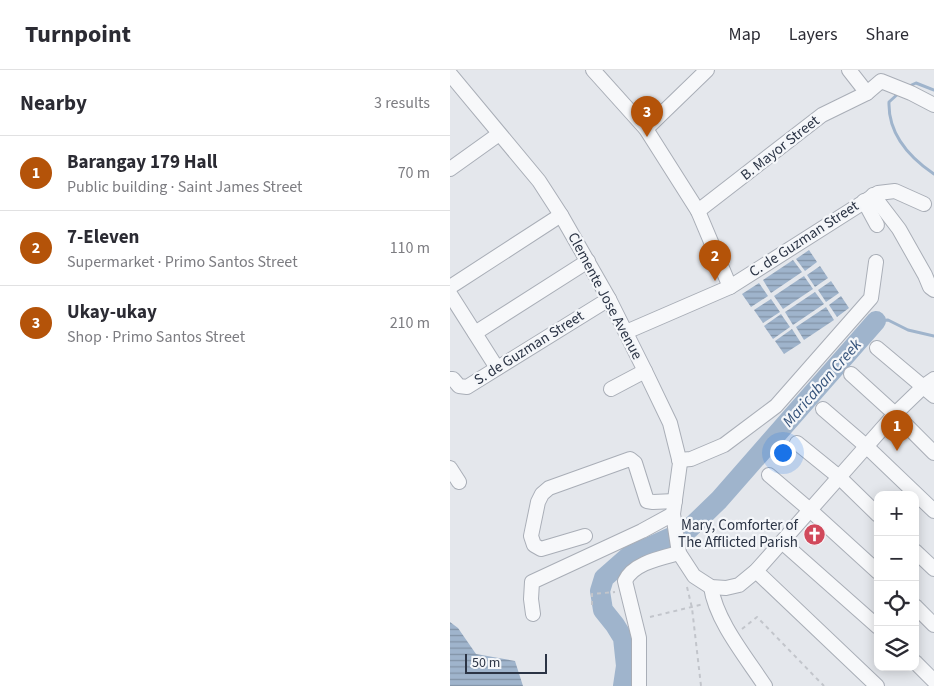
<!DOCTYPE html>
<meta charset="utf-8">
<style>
body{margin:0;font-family:"Source Sans 3",sans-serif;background:#f7f7f7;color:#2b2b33}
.controls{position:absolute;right:15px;bottom:15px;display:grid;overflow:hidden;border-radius:10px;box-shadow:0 2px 12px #0003}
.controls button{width:45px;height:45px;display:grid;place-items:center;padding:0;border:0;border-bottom:1px solid #e1e1e2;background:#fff;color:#2b2b33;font:25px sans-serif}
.scale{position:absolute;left:15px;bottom:12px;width:82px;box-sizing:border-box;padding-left:5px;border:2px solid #2b3445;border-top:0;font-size:14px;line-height:18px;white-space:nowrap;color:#2b3445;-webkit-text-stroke:4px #f4f6f9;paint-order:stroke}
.you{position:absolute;left:332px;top:382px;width:18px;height:18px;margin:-12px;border:4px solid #fff;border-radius:50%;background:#1a73e8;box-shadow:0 0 0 8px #1a73e833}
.badge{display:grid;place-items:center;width:32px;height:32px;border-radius:50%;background:#b45309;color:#fff;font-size:16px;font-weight:700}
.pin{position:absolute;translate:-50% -41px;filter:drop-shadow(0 1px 2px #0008)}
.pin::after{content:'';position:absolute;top:26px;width:18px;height:15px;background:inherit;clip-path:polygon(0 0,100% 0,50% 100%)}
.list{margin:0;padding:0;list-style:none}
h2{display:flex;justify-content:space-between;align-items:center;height:65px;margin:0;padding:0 20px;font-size:21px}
h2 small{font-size:16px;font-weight:400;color:#7c7c81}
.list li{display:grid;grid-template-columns:32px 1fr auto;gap:15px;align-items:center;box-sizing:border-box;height:75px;padding:0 20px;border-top:1px solid #e1e1e2}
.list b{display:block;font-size:19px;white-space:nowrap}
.list p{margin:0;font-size:16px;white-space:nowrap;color:#7c7c81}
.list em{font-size:16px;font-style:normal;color:#7c7c81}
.icon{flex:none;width:28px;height:28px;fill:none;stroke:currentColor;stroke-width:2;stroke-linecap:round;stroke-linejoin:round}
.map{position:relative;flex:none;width:484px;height:616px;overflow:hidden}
header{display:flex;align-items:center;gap:30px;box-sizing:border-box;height:70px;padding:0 25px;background:#fff;border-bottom:1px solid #e1e1e2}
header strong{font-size:24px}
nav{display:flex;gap:28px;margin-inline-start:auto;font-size:18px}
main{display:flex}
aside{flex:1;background:#fff}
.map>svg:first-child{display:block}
</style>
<header>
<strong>Turnpoint</strong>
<nav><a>Map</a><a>Layers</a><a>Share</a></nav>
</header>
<main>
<aside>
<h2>Nearby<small>3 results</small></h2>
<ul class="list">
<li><span class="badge">1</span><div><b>Barangay 179 Hall</b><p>Public building · Saint James Street</p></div><em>70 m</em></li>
<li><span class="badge">2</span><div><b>7-Eleven</b><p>Supermarket · Primo Santos Street</p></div><em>110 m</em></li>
<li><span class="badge">3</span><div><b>Ukay-ukay</b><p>Shop · Primo Santos Street</p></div><em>210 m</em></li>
</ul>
</aside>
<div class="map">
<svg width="484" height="616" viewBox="0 0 484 616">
<defs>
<pattern id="water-rules" width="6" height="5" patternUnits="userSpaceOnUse" patternTransform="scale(1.25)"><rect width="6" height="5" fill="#9fb4cc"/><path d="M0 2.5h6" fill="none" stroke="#8293a7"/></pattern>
</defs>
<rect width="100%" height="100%" fill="#e4e7ec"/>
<g fill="url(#water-rules)">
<polygon points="359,180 367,192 355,201 346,189"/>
<polygon points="343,190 352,202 321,223 313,210"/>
<polygon points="370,196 378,208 365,217 357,205"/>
<polygon points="354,206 363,219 333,239 324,226"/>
<polygon points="381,211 389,223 376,232 368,220"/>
<polygon points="309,213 318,226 301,237 292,224"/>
<polygon points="365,222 374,234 343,255 335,242"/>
<polygon points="391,226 399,238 387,247 379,235"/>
<polygon points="321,229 330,242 313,253 304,240"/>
<polygon points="376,237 384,250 354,270 346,257"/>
<polygon points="331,244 340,257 323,269 314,256"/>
<polygon points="342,259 351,273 334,284 325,271"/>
<polygon points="0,552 8,558 26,584 65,591 73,616 0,616"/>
</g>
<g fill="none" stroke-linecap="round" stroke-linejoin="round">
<g stroke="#9fb4cc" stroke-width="3">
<polyline points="457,17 466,13 484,20"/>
<path d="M450 22 439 32C438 64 459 87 484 104"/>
<polyline points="426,251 438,250 458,260 484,266"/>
</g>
<polyline stroke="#9fb4cc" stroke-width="20" points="173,616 176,596 173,568 165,555 153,540 150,521 154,508 179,486 239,459 269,430 426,251"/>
<defs>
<g id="minor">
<polyline points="143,0 196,59 248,141 280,217"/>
<polyline points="399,0 417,23"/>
<polyline points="0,4 89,111 111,145 159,229 195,301 220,353 230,393 223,444 229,483 244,506 261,517 276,518 289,515 306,501 445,344 474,316 484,309"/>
<polyline points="196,59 257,0"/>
<polyline points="0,99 49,64"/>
<polyline points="423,125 449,159 475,205 480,217 484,220"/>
<polyline points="414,131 427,155"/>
<polyline points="248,141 372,45 417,23 431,11 461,23 484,35"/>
<polyline points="0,217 111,145"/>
<polyline points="0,224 47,298"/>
<polyline points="176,262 280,217 428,123 445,121 474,134"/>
<polyline points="25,263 138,191"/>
<polyline points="427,278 484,326"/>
<polyline points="401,304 445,344 484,383"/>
<polyline points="0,309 3,309 9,316 17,317 159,229"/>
<polyline points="161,319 195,301"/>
<polyline points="373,339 416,376 484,441"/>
<polyline points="347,373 389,407 428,445"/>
<polyline points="229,390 241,389 274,375 326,336 421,228 426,192"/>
<polyline points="0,398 9,412"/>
<polyline points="319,405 360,440 428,502"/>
<polyline points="135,466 91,479 84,475 81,466 88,432 92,424 99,418 180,389 185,393 197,431 203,432 225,431"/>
<polyline points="332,472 428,557"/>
<polyline points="465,481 484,499"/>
<polyline points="306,501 427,616"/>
<path d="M261 517C266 551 296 587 315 616"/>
<polyline points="465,536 484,555"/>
<polyline points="83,544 81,529 82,512 192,461 223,444"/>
<polyline points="465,592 484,611"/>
<path d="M189 616V568L175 511C183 493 211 488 229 483"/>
</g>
</defs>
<use href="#minor" stroke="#a9aeb7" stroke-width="16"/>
<g stroke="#c2c5cb" stroke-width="2" stroke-dasharray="4 4" stroke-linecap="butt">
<polyline points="237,517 242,538 251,616"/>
<polyline points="142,535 142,524 165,522"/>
<polyline points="200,547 254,534"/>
<polyline points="292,559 307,547 374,616"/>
</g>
<use href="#minor" stroke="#f7f8fa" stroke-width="14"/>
</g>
<defs>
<symbol id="church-disc" viewBox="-11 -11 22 22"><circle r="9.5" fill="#d1495b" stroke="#f4f6f9"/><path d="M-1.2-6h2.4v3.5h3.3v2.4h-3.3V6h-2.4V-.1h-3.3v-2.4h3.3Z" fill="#fff"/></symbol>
</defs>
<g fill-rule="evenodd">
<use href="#church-disc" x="352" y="452" width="25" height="25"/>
</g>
<g text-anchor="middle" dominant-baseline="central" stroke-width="4.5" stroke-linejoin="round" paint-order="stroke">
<g font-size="15" fill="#2b3445" stroke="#f4f6f9">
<text transform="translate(330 78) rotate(-38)">B. Mayor Street</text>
<text transform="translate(354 169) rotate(-33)">C. de Guzman Street</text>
<text transform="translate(155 226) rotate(62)">Clemente Jose Avenue</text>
<text transform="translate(79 278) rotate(-32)">S. de Guzman Street</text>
</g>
<g font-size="15" fill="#2b3445" stroke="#f4f6f9" text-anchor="end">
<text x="348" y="455">Mary, Comforter of<tspan x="348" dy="17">The Afflicted Parish</tspan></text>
</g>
<g font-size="16" font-style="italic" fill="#34527a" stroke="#f4f6f9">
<text transform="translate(372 313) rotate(-49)">Maricaban Creek</text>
</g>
</g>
</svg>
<div class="controls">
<button>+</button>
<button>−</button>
<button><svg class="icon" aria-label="locate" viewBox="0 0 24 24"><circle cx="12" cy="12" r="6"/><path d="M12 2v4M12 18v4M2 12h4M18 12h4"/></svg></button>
<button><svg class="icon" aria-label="layers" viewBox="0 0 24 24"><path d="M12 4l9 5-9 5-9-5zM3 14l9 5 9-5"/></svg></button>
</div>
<div class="scale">50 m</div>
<div class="you"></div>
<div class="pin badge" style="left:447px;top:381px">1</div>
<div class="pin badge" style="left:265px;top:211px">2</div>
<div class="pin badge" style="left:197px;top:67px">3</div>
</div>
</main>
